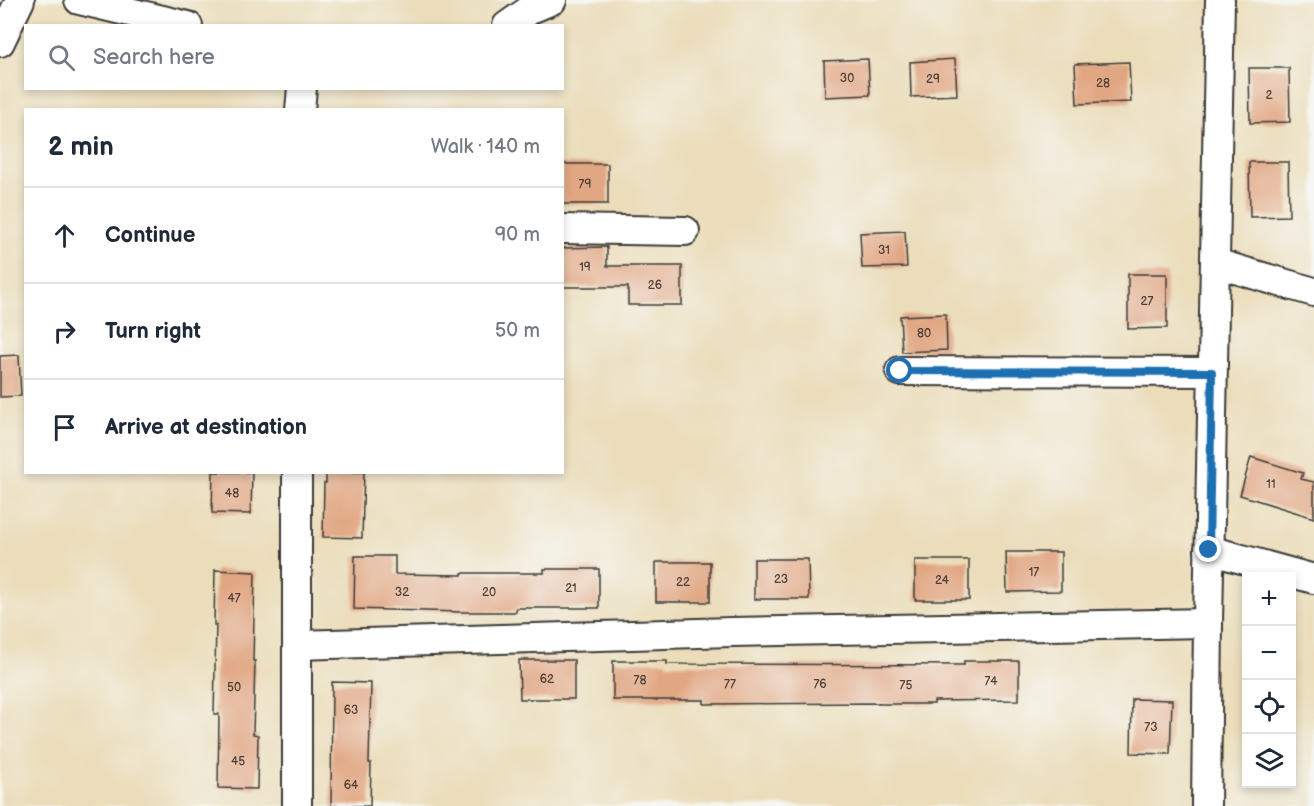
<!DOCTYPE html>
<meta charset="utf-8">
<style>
body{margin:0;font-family:"Balsamiq Sans",sans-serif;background:#f6f6f7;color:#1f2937}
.controls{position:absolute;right:18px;bottom:18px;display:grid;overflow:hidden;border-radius:0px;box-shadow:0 3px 9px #0003}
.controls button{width:54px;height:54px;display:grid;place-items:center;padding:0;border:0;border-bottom:2px solid #e0e1e3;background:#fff;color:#1f2937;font:30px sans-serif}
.stop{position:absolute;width:18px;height:18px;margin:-14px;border:4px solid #1f6fb2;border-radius:50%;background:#fff}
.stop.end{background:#1f6fb2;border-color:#fff;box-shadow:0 2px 6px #0008}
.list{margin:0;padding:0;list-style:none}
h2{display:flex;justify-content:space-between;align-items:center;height:78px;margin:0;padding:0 24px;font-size:26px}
h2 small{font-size:20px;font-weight:400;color:#747a83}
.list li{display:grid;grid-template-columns:39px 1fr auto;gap:18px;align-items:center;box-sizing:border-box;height:96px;padding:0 24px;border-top:2px solid #e0e1e3}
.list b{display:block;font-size:22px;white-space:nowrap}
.list em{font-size:20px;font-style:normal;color:#747a83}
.icon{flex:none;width:33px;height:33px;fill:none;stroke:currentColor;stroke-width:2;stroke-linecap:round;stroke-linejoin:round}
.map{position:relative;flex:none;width:1314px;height:806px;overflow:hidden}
.search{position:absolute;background:#fff;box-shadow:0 3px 9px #0003;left:24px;top:24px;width:540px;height:66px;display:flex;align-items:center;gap:15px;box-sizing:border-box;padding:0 21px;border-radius:0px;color:#747a83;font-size:22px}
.panel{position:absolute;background:#fff;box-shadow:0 3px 9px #0003;left:24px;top:108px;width:540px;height:366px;border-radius:0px}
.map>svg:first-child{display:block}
</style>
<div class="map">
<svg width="1314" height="806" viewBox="0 0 1314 806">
<rect width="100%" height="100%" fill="#f6f6f2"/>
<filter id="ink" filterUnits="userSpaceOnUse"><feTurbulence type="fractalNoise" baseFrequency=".0167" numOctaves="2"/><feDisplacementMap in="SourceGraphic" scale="12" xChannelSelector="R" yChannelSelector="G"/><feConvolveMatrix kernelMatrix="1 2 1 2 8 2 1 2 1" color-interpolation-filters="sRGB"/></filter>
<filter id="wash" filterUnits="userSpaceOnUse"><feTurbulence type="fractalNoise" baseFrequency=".008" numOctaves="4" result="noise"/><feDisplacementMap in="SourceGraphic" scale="24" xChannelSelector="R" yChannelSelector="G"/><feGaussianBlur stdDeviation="1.35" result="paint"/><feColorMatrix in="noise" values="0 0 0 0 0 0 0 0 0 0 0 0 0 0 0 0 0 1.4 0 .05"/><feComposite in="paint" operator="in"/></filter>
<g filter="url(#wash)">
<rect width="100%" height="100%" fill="#ebddba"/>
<g id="blocks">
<g fill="#e1a682">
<polygon points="868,59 870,95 825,97 824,61"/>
<polygon points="955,59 957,95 911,97 910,62"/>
<polygon points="1129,62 1131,102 1077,104 1075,64"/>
<polygon points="1249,68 1289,68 1290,122 1250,123"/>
<polygon points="1249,162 1288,162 1289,216 1250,217"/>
<rect x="562" y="164" width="46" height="40"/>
<polygon points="905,231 907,267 862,268 860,233"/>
<polygon points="607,247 607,266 682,266 682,305 628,305 628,287 562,287 562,248"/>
<polygon points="1128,274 1167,274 1167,328 1128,329"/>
<polygon points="946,314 947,350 902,352 900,316"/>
<polygon points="19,355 21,396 0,397 0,356"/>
<polygon points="1251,457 1303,473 1301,479 1314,482 1314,518 1240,495"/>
<polygon points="213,472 252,472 251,514 212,513"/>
<polygon points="326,472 364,472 362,538 323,537 324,483 326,483"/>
<polygon points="1006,552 1061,552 1061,591 1007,592"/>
<polygon points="355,556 395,556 395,574 462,575 462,573 544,573 544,569 599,569 599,608 516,608 516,612 462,612 354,609"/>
<polygon points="754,559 808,559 809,599 754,599"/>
<rect x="915" y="560" width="54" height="40"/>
<rect x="656" y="562" width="54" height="40"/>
<polygon points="215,570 255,572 253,661 255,661 253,734 258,735 257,789 218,788 219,714 214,714 216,625 214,625"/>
<polygon points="519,660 574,660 574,699 520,699"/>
<polygon points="613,661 667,661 667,664 964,665 964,661 1019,661 1019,700 934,701 934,704 879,704 879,703 704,704 704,700 613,700"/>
<polygon points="332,682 371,683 369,763 371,763 370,806 331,806"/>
<polygon points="1132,699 1172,700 1170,754 1131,753"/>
</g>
</g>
</g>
<g filter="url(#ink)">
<use href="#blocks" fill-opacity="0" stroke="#3b3934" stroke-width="1.5"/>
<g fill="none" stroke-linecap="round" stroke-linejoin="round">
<defs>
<g id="street">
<polyline points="79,0 188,26"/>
<polyline points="507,26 531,9 552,0"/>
<polyline points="0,42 20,0"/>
<polyline points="300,110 302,88"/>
<polyline points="562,229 685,231"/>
<polyline points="1215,263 1314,292"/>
<polyline points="900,371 1212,372"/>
<polyline points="297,472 297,806"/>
<polyline points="1209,550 1314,579"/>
<polyline points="297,645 731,632 1208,623"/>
<polyline points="1206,806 1208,623 1220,0"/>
</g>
</defs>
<use href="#street" stroke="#3b3934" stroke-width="32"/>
<use href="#street" stroke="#fff" stroke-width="28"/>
</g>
</g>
<g fill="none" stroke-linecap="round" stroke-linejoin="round" filter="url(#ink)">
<polyline stroke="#1f6fb2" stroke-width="8" points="900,371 1212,372 1209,550"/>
</g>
<g text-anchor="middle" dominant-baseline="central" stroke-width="4.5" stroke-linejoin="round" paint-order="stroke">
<g font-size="12" fill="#4d3e36">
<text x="847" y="78">30</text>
<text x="933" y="79">29</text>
<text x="1103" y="83">28</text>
<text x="1269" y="95">2</text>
<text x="585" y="184">79</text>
<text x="884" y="250">31</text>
<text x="585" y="267">19</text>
<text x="655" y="285">26</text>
<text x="1147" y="301">27</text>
<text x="924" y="333">80</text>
<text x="1271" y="484">11</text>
<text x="232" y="493">48</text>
<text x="1034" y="572">17</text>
<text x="781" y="579">23</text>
<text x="942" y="580">24</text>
<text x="683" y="582">22</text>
<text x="571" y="588">21</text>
<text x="402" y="592">32</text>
<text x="489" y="592">20</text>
<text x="234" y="598">47</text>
<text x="547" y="679">62</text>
<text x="640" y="680">78</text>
<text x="991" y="681">74</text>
<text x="730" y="684">77</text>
<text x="820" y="684">76</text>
<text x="906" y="685">75</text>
<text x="234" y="687">50</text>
<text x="351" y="710">63</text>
<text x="1151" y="727">73</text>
<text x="238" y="761">45</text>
<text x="351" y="785">64</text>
</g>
</g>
</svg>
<div class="controls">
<button>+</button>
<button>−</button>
<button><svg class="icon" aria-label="locate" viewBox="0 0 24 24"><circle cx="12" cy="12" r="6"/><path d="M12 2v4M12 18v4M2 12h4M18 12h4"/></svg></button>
<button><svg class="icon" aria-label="layers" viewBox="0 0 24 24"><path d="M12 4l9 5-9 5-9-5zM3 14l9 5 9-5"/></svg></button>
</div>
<div class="stop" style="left:900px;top:371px"></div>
<div class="stop end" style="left:1209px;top:550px"></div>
<div class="search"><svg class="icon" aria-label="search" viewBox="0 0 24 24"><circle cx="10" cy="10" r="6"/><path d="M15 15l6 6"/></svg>Search here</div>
<section class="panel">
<h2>2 min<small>Walk · 140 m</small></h2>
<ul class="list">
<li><svg class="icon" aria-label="ahead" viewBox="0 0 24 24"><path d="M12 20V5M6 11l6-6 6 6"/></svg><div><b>Continue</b></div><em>90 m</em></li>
<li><svg class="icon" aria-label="right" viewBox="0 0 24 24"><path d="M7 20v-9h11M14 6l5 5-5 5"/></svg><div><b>Turn right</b></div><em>50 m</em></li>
<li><svg class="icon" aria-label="arrive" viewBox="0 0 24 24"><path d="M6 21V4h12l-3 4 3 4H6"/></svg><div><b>Arrive at destination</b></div></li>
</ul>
</section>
</div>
